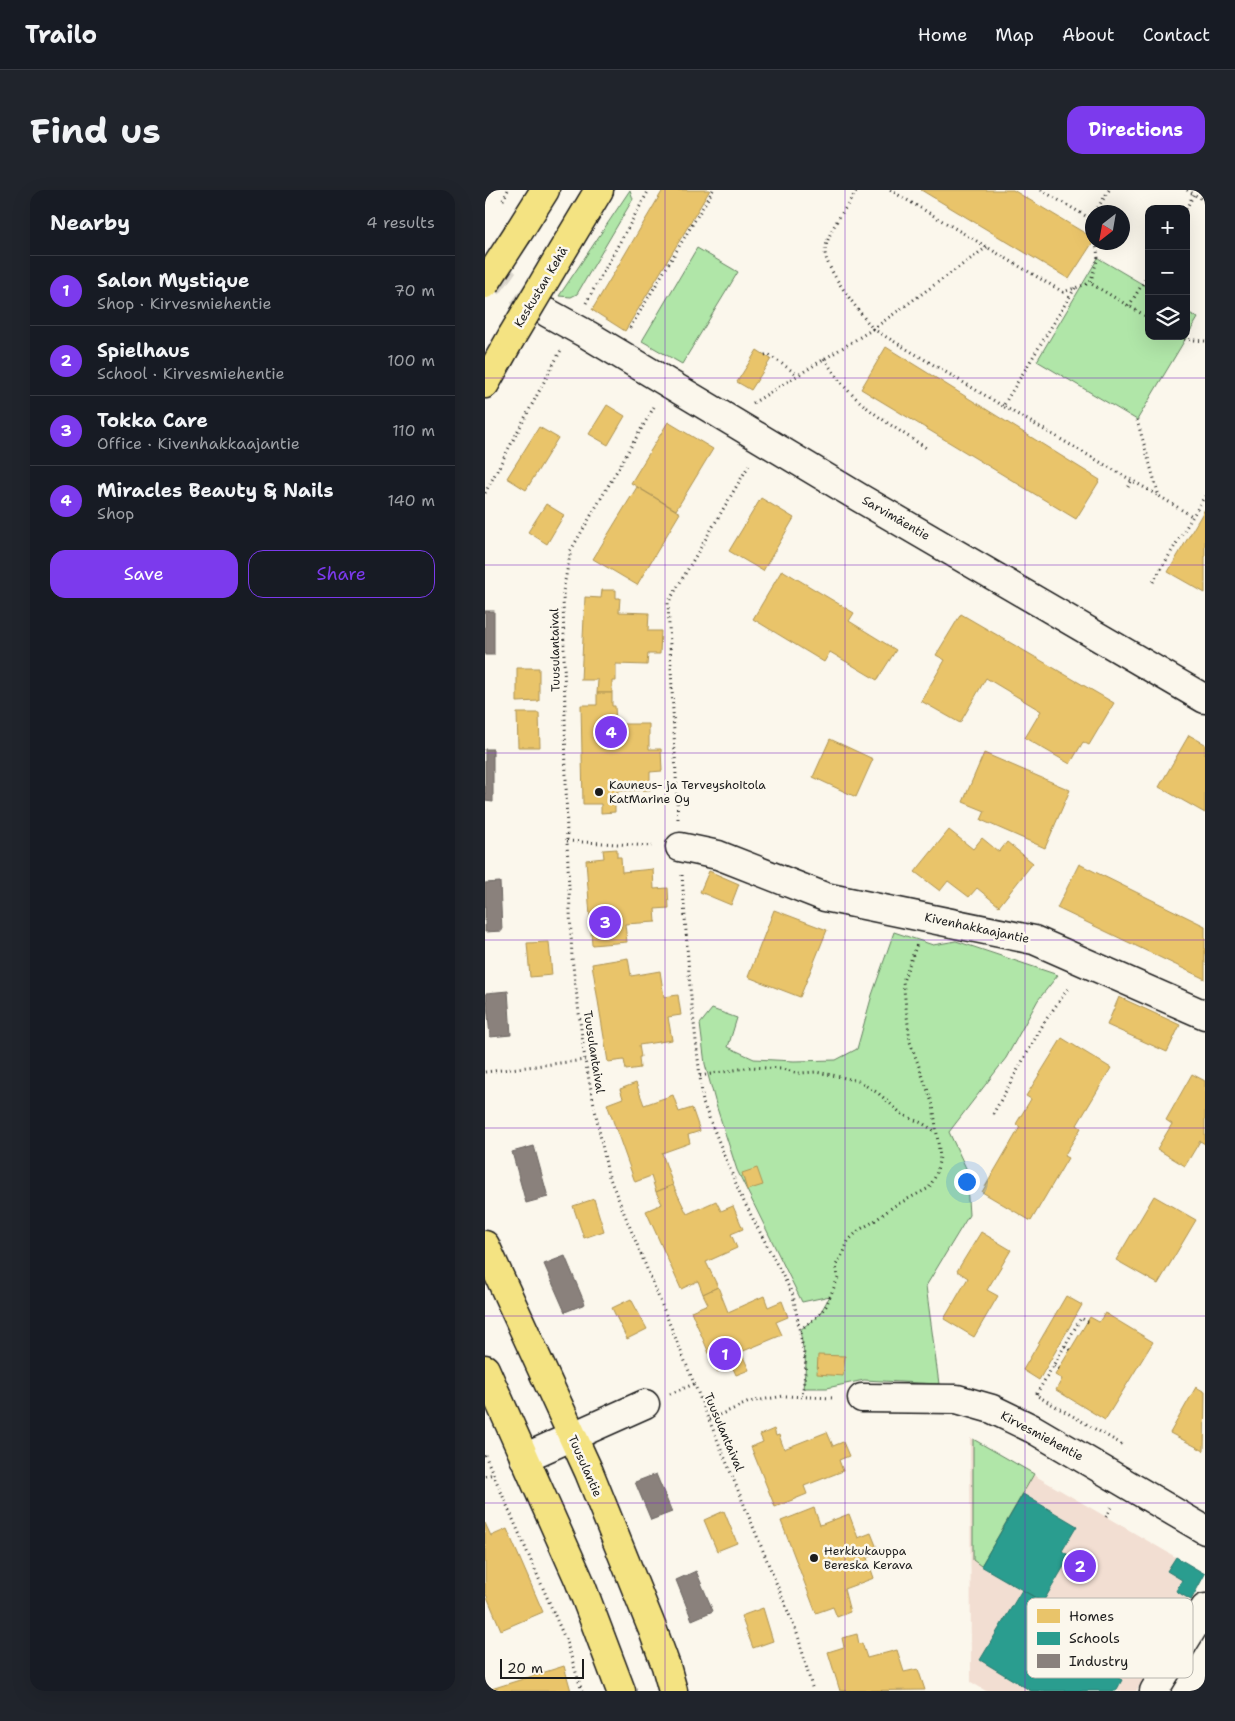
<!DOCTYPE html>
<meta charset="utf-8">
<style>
body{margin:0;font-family:"Shantell Sans",sans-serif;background:#20242c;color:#f1f3f6}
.controls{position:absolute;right:15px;top:15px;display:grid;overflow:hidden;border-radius:10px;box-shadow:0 5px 20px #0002}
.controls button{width:45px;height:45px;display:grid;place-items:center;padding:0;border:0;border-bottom:1px solid #363941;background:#171b24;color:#f1f3f6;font:25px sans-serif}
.compass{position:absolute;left:600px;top:15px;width:45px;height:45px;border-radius:50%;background:#171b24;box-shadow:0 5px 20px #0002;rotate:211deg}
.scale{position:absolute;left:15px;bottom:12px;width:84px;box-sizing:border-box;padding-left:5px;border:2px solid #1c1c1c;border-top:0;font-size:14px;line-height:18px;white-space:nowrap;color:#1c1c1c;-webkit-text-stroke:4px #fbf7ec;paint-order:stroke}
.you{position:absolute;left:481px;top:991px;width:18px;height:18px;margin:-12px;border:4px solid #fff;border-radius:50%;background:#1a73e8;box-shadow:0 0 0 8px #1a73e833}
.badge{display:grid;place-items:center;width:32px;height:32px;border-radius:50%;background:#7c3aed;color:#fff;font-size:16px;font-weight:700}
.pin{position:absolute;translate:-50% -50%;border:2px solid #fff;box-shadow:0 1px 5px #0006}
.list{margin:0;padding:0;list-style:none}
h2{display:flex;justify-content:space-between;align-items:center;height:65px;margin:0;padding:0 20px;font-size:21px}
h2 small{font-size:16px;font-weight:400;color:#9ea1a6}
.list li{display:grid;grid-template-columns:32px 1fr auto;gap:15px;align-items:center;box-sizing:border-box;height:70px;padding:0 20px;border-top:1px solid #363941}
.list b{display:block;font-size:19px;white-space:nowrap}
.list p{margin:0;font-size:16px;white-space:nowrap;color:#9ea1a6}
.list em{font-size:16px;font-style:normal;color:#9ea1a6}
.actions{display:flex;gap:10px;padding:15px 20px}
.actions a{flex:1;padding:11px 0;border:1px solid #7c3aed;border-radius:15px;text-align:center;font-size:18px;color:#7c3aed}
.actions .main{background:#7c3aed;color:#fff}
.icon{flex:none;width:28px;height:28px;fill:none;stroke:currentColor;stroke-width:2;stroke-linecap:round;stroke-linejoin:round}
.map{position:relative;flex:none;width:720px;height:1501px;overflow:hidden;border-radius:15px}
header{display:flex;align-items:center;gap:30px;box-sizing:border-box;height:70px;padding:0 25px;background:#171b24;border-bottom:1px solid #363941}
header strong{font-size:24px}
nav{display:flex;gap:28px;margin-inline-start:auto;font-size:18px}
.intro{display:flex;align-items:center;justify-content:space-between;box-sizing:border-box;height:120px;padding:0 30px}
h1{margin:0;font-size:35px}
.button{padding:12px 22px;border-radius:15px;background:#7c3aed;color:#fff;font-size:18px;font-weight:700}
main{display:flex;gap:30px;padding:0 30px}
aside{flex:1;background:#171b24;border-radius:15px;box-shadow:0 5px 20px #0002}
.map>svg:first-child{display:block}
</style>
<header>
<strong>Trailo</strong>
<nav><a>Home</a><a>Map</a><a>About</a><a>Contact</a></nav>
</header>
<div class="intro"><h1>Find us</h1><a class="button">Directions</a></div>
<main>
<aside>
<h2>Nearby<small>4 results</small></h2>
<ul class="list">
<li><span class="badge">1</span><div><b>Salon Mystique</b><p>Shop · Kirvesmiehentie</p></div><em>70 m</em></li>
<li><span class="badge">2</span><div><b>Spielhaus</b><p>School · Kirvesmiehentie</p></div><em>100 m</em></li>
<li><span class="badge">3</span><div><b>Tokka Care</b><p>Office · Kivenhakkaajantie</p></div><em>110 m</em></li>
<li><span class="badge">4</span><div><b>Miracles Beauty &amp; Nails</b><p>Shop</p></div><em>140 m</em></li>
</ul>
<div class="actions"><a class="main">Save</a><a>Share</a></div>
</aside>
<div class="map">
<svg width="720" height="1501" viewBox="0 0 720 1501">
<rect width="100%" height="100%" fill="#fbf7ec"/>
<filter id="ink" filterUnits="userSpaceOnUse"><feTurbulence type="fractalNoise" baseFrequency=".02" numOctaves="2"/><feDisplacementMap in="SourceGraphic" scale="10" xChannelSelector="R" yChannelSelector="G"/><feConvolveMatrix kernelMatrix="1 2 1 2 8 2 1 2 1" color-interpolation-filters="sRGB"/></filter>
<g filter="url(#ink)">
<polygon fill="#f2ded2" points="485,1248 720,1384 651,1501 501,1501 486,1492"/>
<g fill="#b0e6a8" stroke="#668162">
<polygon points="145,0 148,9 92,104 86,107 74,106"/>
<polygon points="212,58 253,82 197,174 157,151"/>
<polygon points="613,68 664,98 664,146 701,146 701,121 713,128 652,230 552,171"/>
<polygon points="409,742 448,755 471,751 573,785 553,810 521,868 464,942 481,978 484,1025 441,1096 454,1194 379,1190 342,1198 318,1198 321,1175 315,1140 334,1125 345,1106 317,1112 252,980 232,918 220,874 215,834 227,819 252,828 243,857 269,869 309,871 351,870 372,859 387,805"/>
<polygon points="488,1249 549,1284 496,1376 488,1370"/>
</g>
<g fill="#e9c46a" stroke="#ac9253">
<polygon points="178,0 225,0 140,141 107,120"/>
<polygon points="436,0 528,0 608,48 608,52 584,89"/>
<polygon points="401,157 615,290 591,329 376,199"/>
<polygon points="272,160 286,169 266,200 252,192"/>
<polygon points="122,215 140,226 123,255 104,244"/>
<polygon points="183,232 228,259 191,320 146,293"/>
<polygon points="54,237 73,248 41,300 22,288"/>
<polygon points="152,297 195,323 152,395 108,369"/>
<polygon points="276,308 309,328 278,381 244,361"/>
<polygon points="61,314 79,325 62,354 43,342"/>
<polygon points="720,319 720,403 683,382"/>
<polygon points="297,380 369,423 364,431 411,460 392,490 345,462 339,472 268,429"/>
<polygon points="117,400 131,400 131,408 135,408 134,422 164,423 163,441 176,441 175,464 163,464 162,475 131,474 131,491 127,491 127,503 112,503 113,490 96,490 100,407 116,408"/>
<polygon points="476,424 629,513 604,555 598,552 585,574 540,548 556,521 501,488 475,533 436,511 460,470 451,465"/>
<polygon points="32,478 54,478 54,511 32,512"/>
<polygon points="112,503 127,503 127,516 130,516 131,534 164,534 164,559 176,559 177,581 165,582 165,600 132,601 133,614 130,614 130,622 116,623 116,614 98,614 96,515 112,515"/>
<polygon points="32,523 54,523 55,557 33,557"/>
<polygon points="704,545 720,554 720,623 674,597"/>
<polygon points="345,549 388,569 371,607 328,587"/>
<polygon points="499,563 585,600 560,658 496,630 500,621 478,612"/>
<polygon points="464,640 488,659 497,648 514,662 522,652 548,673 514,716 492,698 484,707 463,691 455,701 430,682"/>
<polygon points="132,659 132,667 136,667 137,682 168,679 169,699 183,698 184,718 170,719 171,732 140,734 142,752 107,755 101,670 119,668 118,660"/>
<polygon points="594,674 720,736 720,789 572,718"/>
<polygon points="224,681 254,694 246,715 215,702"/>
<polygon points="289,720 342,740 315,807 263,787"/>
<polygon points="64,752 67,785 45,787 42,753"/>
<polygon points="143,768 146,786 175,781 179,807 193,805 196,825 183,827 187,850 154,855 156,867 154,867 155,878 141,880 139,870 123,872 107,774"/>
<polygon points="634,807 695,835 682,862 622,835"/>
<polygon points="577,848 626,878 592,935 596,938 579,966 583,968 546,1031 497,1002 535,937 531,934 546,909 541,906"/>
<polygon points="707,884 720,891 720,954 715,951 700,976 672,959 687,934 681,930"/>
<polygon points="151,893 159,915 188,905 194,922 207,918 215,941 203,945 205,953 177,963 188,995 171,1002 166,986 150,992 122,914 138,908 135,899"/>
<polygon points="272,978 278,995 262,1000 257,983"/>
<polygon points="188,995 202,1024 231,1011 236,1021 248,1016 258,1039 246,1044 252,1058 221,1072 233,1097 218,1104 213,1091 196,1099 161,1021 177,1014 171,1002"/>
<polygon points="669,1006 711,1030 673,1094 631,1070"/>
<polygon points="109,1009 119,1041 99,1048 88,1016"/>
<polygon points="496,1042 526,1060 502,1100 513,1106 489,1147 459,1129 483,1088 472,1081"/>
<polygon points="233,1097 243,1122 279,1106 283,1117 297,1111 303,1127 291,1132 297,1145 256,1162 264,1180 251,1185 247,1176 232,1182 206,1121 223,1114 218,1104"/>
<polygon points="581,1106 597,1115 554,1190 538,1180"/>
<polygon points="146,1109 162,1139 142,1149 127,1118"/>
<polygon points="620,1123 668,1152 620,1230 571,1200 577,1189 570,1185 605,1127 614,1132"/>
<polygon points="333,1165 360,1166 358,1186 332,1184"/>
<polygon points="711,1197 720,1202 719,1261 685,1243"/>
<polygon points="289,1239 291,1246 294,1245 299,1259 342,1242 348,1256 358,1252 364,1266 354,1270 358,1281 319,1296 322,1304 290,1317 266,1257 278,1252 275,1245"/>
<polygon points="329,1318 335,1335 364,1324 373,1348 386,1343 394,1363 382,1368 389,1388 359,1399 365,1422 352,1427 348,1417 331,1423 296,1331"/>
<polygon points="239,1321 252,1353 232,1361 219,1330"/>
<polygon points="0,1333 6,1346 22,1339 58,1422 16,1440 0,1402"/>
<polygon points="278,1418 288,1451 268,1458 256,1426"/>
<polygon points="372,1444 374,1454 377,1453 382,1468 412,1460 419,1482 433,1479 440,1500 355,1501 343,1462 359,1457 357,1448"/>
<polygon points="79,1476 86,1501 0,1501"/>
</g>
<g fill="#2a9d8f" stroke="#26766c">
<polygon points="538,1304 592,1336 577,1361 585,1366 558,1412 496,1376"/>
<polygon points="691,1367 720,1384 706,1410 691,1401 697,1390 682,1381"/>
<polygon points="537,1400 558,1412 545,1435 637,1490 631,1501 546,1501 495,1470"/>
</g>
<g fill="#8a817c" stroke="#69635f">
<rect x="0" y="421" width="9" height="44"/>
<polygon points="0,559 8,559 8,612 0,611"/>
<polygon points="15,692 17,741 0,742 0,693"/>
<polygon points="23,801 26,845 5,847 1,803"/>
<polygon points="49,956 63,1007 41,1013 27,962"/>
<polygon points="80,1066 100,1114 80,1122 59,1074"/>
<polygon points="171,1284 187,1322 166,1330 150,1292"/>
<polygon points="211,1381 228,1421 207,1430 191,1390"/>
</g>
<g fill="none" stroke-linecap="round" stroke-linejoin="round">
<polyline stroke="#dad6cd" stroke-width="28" stroke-dasharray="28 14" stroke-linecap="butt" points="0,77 63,123"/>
<defs>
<g id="minor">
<polyline points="63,123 103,145 375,308 720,509"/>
<polyline points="195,657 233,665 340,707 549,750 720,825"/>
<polyline points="377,1208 472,1209 507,1219 548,1239 720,1340"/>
<polyline points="39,1268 160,1214"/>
<polyline points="669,1501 720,1418"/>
</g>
<g id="major">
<polyline points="33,43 60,0"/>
<polyline points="72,70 114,0"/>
<polyline points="0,194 27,146"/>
<polyline points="0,1055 104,1282 167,1438 181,1476 188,1501"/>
<polyline points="0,1179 94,1390 136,1501"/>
</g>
</defs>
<use href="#minor" stroke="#1c1c1c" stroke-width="31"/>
<use href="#major" stroke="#1c1c1c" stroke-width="31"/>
<g stroke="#1c1c1c" stroke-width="3" stroke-dasharray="1 4" stroke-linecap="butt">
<polyline points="405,0 578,102 605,93"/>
<polyline points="556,0 606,29 608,27"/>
<polyline points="702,0 720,11"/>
<polyline points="18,10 23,0"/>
<polyline points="701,19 709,4"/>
<polyline points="610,22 624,0"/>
<polyline points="611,52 613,68 605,93 664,128"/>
<polyline points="502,57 388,139 518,216"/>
<polyline points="590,98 518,216 674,306"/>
<polyline points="101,113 164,0"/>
<polyline points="644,116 664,83"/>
<polyline points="145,138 228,0"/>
<polyline points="695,146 700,149 720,151"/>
<polyline points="280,165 283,164 313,185"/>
<path d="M339 169C345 177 351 186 357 194 381 221 413 240 443 259"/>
<path d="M268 213 388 139C377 125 339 78 340 61 343 40 361 18 372 0"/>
<polyline points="169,217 86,360 78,401 82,651 87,768 100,870 123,984 313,1446 328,1501"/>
<polyline points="652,230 674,306 707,326"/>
<polyline points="643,297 647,290"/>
<polyline points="0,303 76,160"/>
<polyline points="668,392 720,306"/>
<polyline points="193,629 183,413 264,275"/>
<polyline points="82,651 167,656"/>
<polyline points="197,685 205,798 218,913 256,1006 308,1105 321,1175 317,1207"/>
<polyline points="0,882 100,870"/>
<polyline points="215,886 266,877 297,879 314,883 331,882 347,885 373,891 393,903 418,925 437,933 451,942"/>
<polyline points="508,924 560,831 585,796"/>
<polyline points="603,1132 596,1128 551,1205 638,1255"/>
<polyline points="315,1140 334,1125 341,1116 353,1088 351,1075 359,1062 363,1051 374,1040 388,1032 409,1016 444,998 451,985 455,967 448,915 425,852 418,791 432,754"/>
<polyline points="580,1156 585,1160"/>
<polyline points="569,1176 574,1179"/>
<polyline points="185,1204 209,1194"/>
<polyline points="225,1229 264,1212 299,1206 350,1208"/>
<polyline points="0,1265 81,1451 97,1501"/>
<polyline points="0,1286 9,1284"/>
<polyline points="621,1327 627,1316"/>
</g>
<use href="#minor" stroke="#fbf7ec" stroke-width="28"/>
<use href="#major" stroke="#f4e382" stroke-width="28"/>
<defs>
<g id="major-bridge">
<polyline points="0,94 33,43"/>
<polyline points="27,146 72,70"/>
</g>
</defs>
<use href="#major-bridge" stroke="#1c1c1c" stroke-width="31" stroke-linecap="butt"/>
<use href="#major-bridge" stroke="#f4e382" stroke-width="28"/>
</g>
</g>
<path fill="none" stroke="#7b2cbf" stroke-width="1" stroke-opacity="0.55" d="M180 0V1501M360 0V1501M540 0V1501M0 188H720M0 375H720M0 563H720M0 750H720M0 938H720M0 1126H720M0 1313H720"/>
<g fill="#1c1c1c" stroke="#fbf7ec" stroke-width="2">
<circle cx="114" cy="602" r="5"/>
<circle cx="329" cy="1368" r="5"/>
</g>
<g text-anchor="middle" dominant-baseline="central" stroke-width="5" stroke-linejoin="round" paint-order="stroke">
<g font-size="12" fill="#1c1c1c" stroke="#fbf7ec">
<text transform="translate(56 97) rotate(-59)">Keskustan Kehä</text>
<text transform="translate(411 328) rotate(30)">Sarvimäentie</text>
<text transform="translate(70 460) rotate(-91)">Tuusulantaival</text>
<text transform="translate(492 738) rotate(12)">Kivenhakkaajantie</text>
<text transform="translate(109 862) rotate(81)">Tuusulantaival</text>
<text transform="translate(239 1242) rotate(67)">Tuusulantaival</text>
<text transform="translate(557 1246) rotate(28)">Kirvesmiehentie</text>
<text transform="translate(100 1276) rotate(66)">Tuusulantie</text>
</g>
<g font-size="12" fill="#1c1c1c" stroke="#fbf7ec" text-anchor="start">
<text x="124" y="595">Kauneus- ja Terveyshoitola<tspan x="124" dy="14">KatMarine Oy</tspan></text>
<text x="339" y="1361">Herkkukauppa<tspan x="339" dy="14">Bereska Kerava</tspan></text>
</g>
</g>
<rect x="542" y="1408" width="166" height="80" rx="8" fill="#fbf7ec" stroke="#b8b5ae" stroke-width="1"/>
<rect x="552" y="1419" width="23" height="14" fill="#e9c46a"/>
<rect x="552" y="1442" width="23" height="13" fill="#2a9d8f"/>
<rect x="552" y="1464" width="23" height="14" fill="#8a817c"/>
<g font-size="14" fill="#1c1c1c">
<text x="584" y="1431">Homes</text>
<text x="584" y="1453">Schools</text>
<text x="584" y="1476">Industry</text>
</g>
</svg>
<div class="controls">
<button>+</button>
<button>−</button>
<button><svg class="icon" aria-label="layers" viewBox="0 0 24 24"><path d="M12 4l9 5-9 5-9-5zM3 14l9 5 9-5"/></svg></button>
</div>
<svg class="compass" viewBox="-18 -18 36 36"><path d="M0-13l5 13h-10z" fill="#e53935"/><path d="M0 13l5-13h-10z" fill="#9ea1a6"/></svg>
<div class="scale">20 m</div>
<div class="you"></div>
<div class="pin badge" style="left:240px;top:1164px">1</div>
<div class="pin badge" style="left:595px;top:1376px">2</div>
<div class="pin badge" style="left:120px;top:732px">3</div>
<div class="pin badge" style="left:126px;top:542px">4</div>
</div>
</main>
